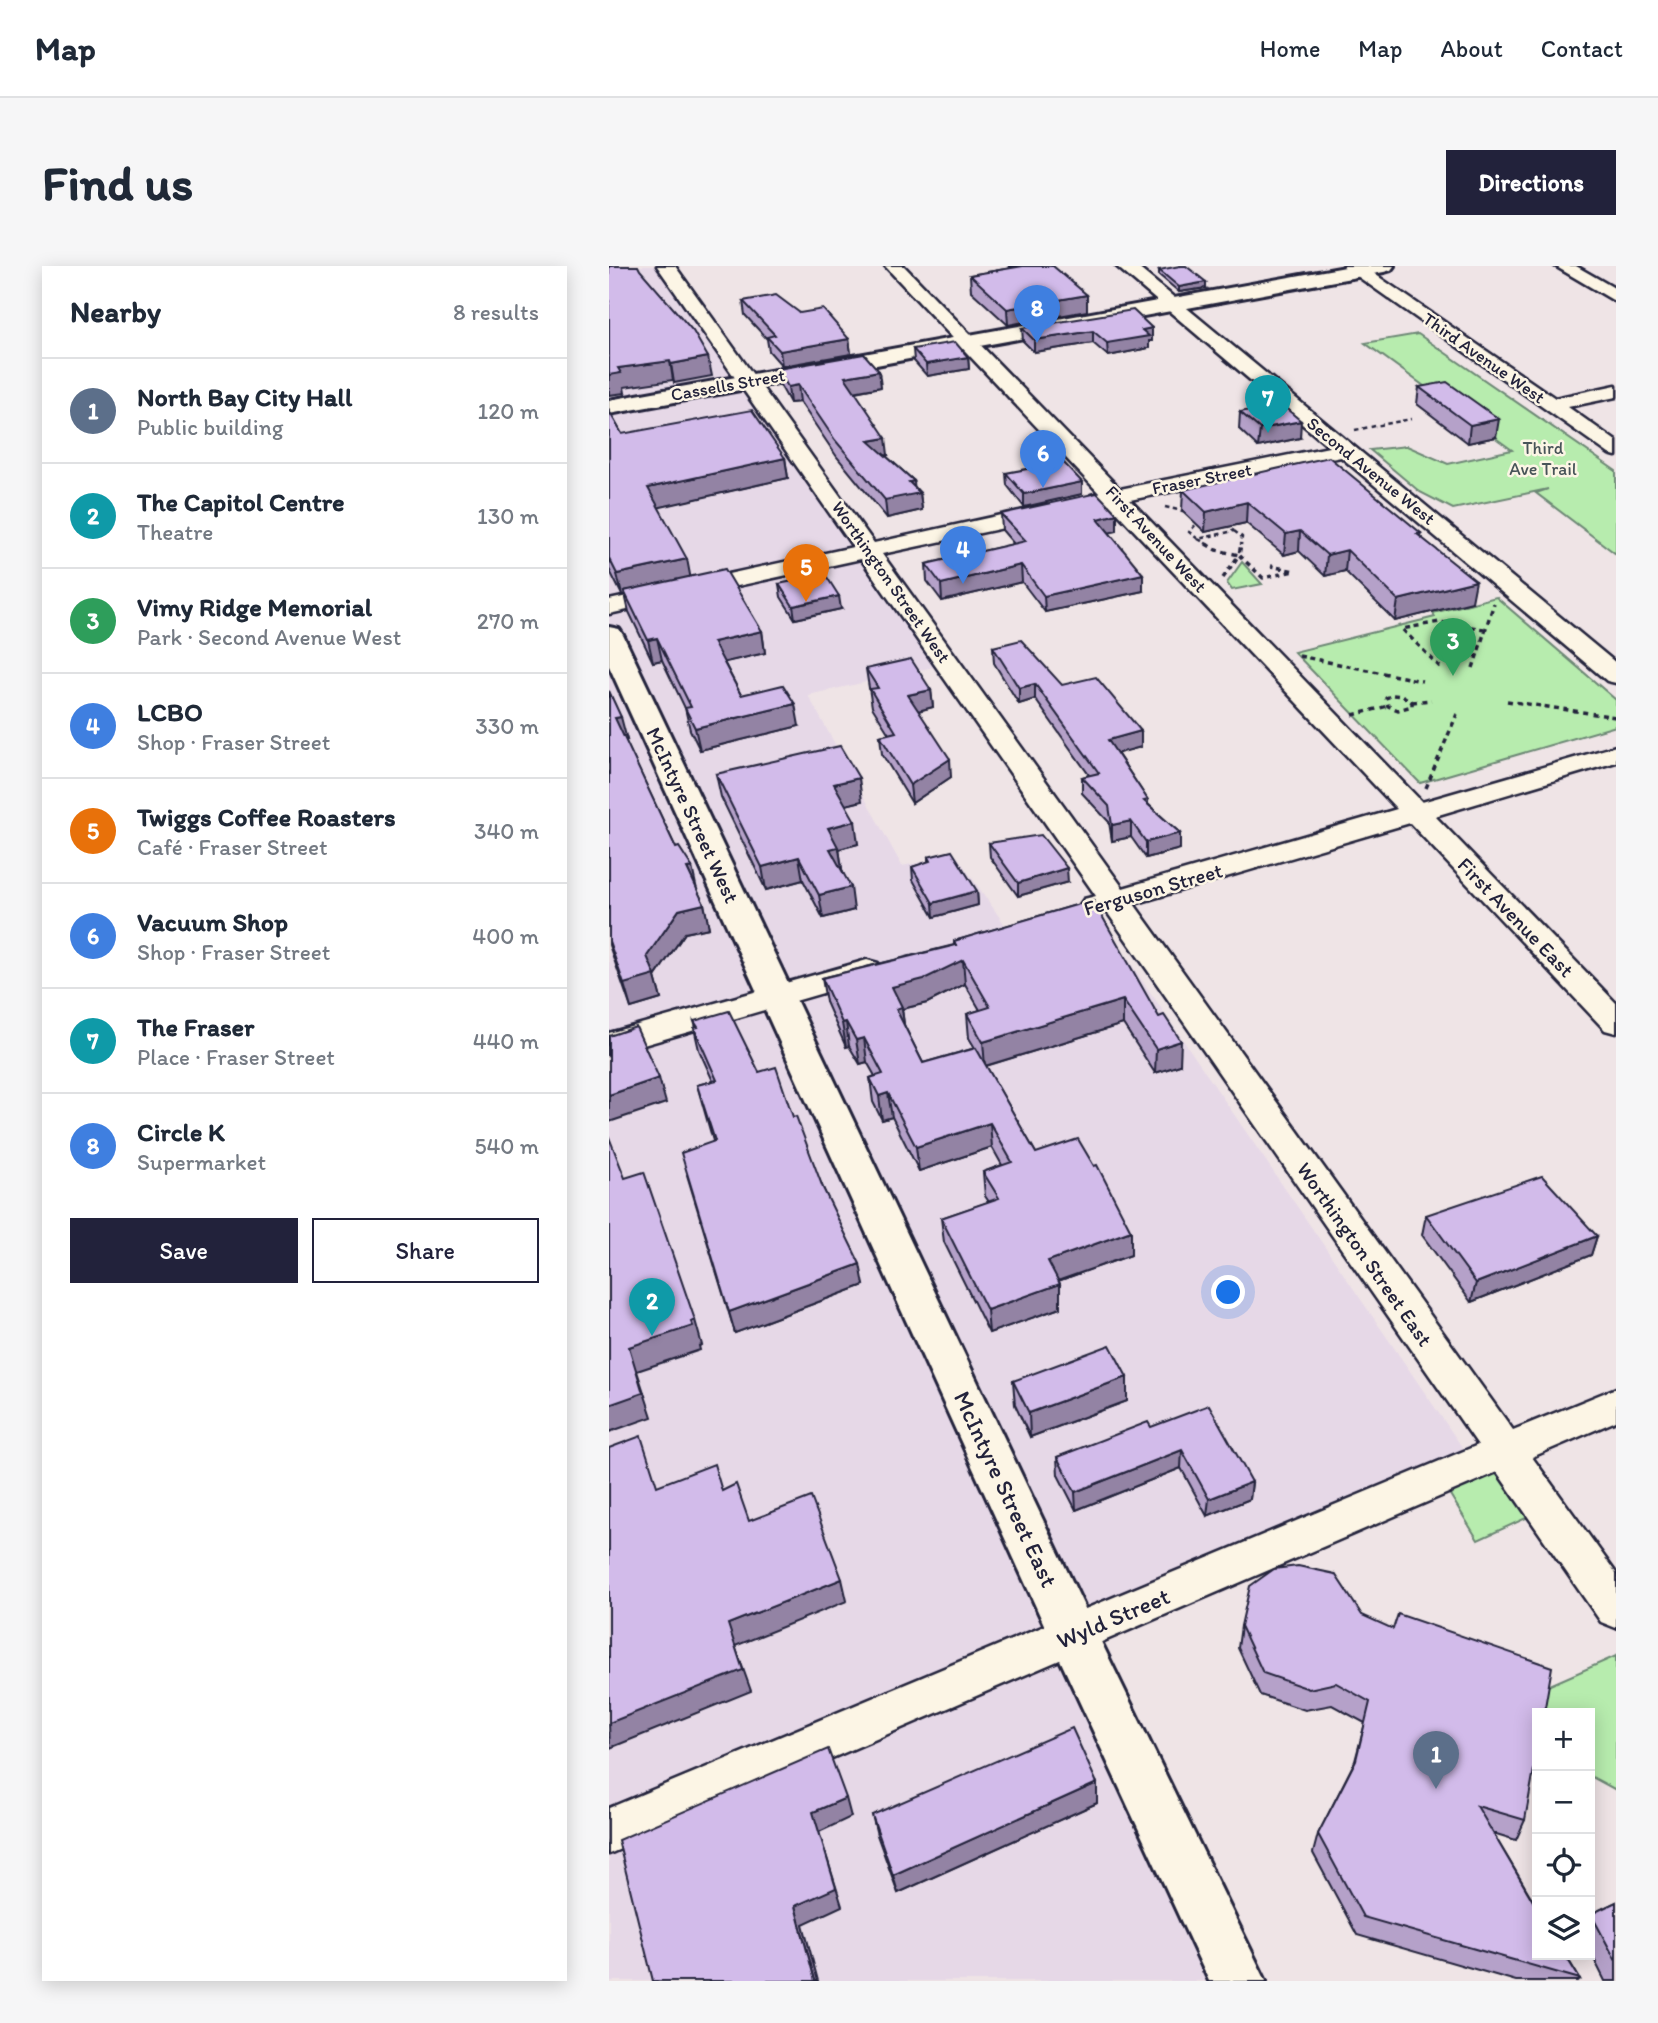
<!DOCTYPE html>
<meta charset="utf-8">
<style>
body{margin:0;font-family:Itim,sans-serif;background:#f6f6f7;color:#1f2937}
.controls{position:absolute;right:21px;bottom:21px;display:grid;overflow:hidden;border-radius:0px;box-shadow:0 4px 18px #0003}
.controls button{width:63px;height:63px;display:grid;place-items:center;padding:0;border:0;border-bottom:2px solid #e0e1e3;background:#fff;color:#1f2937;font:35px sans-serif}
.you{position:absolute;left:620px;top:1027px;width:24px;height:24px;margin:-18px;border:5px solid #fff;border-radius:50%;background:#1a73e8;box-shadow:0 0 0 10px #1a73e833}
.badge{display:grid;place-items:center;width:46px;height:46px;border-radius:50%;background:#22223b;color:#fff;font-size:23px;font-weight:700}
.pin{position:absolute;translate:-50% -58px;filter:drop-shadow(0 2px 4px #0008)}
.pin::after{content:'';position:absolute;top:37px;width:24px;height:21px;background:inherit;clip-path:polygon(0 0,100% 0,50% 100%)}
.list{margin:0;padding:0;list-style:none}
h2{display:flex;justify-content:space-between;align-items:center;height:91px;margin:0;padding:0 28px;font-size:30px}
h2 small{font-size:23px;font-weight:400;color:#747a83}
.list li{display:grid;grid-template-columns:46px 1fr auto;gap:21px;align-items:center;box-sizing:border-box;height:105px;padding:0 28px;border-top:2px solid #e0e1e3}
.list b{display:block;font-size:26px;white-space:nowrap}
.list p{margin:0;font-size:23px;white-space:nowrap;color:#747a83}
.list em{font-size:23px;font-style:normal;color:#747a83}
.actions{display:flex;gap:14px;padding:21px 28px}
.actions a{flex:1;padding:16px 0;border:2px solid #22223b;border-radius:0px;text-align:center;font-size:24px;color:#22223b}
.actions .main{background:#22223b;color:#fff}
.icon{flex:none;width:38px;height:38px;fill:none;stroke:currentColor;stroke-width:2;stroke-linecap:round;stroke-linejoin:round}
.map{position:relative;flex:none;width:1007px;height:1715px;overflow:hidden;border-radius:0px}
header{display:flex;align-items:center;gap:42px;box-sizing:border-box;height:98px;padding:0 35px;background:#fff;border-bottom:2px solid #e0e1e3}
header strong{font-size:33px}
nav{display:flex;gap:38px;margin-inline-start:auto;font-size:24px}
.intro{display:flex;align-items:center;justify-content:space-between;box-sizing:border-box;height:168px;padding:0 42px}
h1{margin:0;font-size:49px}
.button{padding:18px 32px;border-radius:0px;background:#22223b;color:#fff;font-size:24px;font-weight:700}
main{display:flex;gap:42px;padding:0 42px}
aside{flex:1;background:#fff;border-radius:0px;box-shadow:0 4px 18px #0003}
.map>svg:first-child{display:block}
</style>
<header>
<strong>Map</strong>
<nav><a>Home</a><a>Map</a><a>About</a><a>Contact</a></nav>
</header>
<div class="intro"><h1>Find us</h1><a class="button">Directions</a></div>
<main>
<aside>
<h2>Nearby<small>8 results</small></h2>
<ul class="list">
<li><span class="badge" style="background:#5c6f8a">1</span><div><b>North Bay City Hall</b><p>Public building</p></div><em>120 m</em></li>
<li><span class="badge" style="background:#0f9aa8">2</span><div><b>The Capitol Centre</b><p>Theatre</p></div><em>130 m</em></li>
<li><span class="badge" style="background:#2e9e5b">3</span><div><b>Vimy Ridge Memorial</b><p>Park · Second Avenue West</p></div><em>270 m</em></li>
<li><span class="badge" style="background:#3f7fe0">4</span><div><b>LCBO</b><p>Shop · Fraser Street</p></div><em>330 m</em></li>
<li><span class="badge" style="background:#e8710a">5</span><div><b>Twiggs Coffee Roasters</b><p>Café · Fraser Street</p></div><em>340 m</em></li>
<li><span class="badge" style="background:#3f7fe0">6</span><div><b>Vacuum Shop</b><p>Shop · Fraser Street</p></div><em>400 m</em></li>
<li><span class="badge" style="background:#0f9aa8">7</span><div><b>The Fraser</b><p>Place · Fraser Street</p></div><em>440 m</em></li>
<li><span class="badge" style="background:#3f7fe0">8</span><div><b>Circle K</b><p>Supermarket</p></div><em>540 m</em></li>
</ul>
<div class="actions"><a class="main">Save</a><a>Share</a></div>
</aside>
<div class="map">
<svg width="1007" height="1715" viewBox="0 0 1007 1715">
<rect width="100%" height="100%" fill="#efe4e6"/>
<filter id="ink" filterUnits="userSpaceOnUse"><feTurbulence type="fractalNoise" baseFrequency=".0143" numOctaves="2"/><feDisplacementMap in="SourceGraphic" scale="14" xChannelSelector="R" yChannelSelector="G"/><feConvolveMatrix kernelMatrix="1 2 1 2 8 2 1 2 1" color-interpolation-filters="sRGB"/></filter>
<g filter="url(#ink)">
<polygon fill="#e6d8e7" points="0,0 46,0 329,400 199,429 293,600 347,589 403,669 487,647 866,1200 464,1369 627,1715 0,1715"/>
<g fill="#b7ecae" stroke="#6c8774" stroke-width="2">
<polygon points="809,68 1007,205 1007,288 927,227 939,223 844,243 811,226 761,184 798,180 839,198 903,184 756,77"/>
<polygon points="633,296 653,318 623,324 618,317"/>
<polygon points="887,331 1007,434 1007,460 811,517 685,386 826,351 824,347"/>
<polygon points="897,1187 937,1243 869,1274 832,1214"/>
<polygon points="1007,1390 1007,1524 981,1510 981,1447 930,1447 934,1422"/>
</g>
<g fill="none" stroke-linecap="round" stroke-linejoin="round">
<defs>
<g id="minor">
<polygon points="48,0 66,0 265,277 438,239 446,241 449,246 446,251 273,288 514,622 788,543 500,238 482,239 479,234 482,229 490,227 276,0 295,0 511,223 720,181 507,0 527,0 1007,397 1007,417 998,415 732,191 521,234 813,536 1007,480 1007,496 826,550 1007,737 1007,767 996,764 801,557 525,638 904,1164 1007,1122 1007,1155 923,1191 1007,1307 1007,1362 992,1356 888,1206 0,1588 0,1542 869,1179 498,646 485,649 475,647 470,640 475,633 487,630 252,293 0,348 0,334 244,281"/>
<polygon points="734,0 754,0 946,132 1007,119 1007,131 959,141 1007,175 1007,190 1000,188"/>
<polygon points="946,0 967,0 1007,23 1007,36"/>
<polygon points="258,694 269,697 273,704 269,711 0,789 0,767"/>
</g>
<g id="major">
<polygon points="742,0 785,0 782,4 775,6 0,148 0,134"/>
<polygon points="0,361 10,363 14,369 481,1353 657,1715 600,1715 447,1385 0,400"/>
</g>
</defs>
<use href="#minor" stroke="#22223b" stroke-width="5"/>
<use href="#major" stroke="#22223b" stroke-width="6"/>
<g stroke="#22223b" stroke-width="2.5" stroke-dasharray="4.5 3.5" stroke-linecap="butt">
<polyline points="746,164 802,153"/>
<polyline points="556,241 578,246"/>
<polyline points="616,259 625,265"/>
<polyline points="625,265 633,271 632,279"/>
<polyline points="589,273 580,266 591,254"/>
<polyline points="600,279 589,273 625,265"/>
</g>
<g stroke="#22223b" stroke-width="3.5" stroke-dasharray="5 4.5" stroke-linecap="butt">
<polyline points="597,278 607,284 630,289 632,278"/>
<polyline points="614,312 630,289 654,312 685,305 662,300"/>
<polyline points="690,390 813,415"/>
<polyline points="831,401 793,363 830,356 875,363"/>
<polyline points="864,402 885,337"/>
<polygon points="784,429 794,430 803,436 803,440 789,444 779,440 777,432"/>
<polyline points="898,435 1007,451"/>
<polyline points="803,436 822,434"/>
<polyline points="744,449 779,440"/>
<polyline points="817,522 848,448"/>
</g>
<use href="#minor" fill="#fcf5e5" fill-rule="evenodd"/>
<use href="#major" fill="#fcf5e5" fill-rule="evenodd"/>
</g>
<g fill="#b5a1c9" stroke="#22223b" stroke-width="2" fill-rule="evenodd">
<polygon points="400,0 444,0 478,45 399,59 362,25 361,9 402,2"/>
<polygon points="550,4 597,22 570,26 550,9"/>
<polygon points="134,35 191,47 240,73 242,88 173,100 160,85 158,73 136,49"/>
<polygon points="413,62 543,62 543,75 540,75 540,82 499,90 484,77 425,86 414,75"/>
<polygon points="304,83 359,91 360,103 318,110 305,95"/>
<polygon points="169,103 272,121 246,126 279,189 276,189 305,215 305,220 311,227 313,244 278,252 228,191 191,136 181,137 171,119"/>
<polygon points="810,121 887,171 859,177 808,138"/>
<polygon points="0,145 13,168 176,192 179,212 49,241 81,311 153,365 156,387 115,396 132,429 190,460 91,484 81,464 76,442 53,394 44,396 20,346 16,328 13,329 0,303"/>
<polygon points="631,146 691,172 649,181 630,163"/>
<polygon points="397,207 473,216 473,228 415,241 398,219"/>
<polygon points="574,224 812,267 811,270 863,336 786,355 736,305 716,310 690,285 675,289 637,257 596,266 573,244"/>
<polygon points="392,248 508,265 500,266 534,325 436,346 413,316 333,335 318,315 317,298 405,278 393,264"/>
<polygon points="170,318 232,343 186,353 172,331"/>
<polygon points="384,381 453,419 532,465 532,481 508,487 539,534 539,538 571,567 571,583 537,592 522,571 503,575 500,556 473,527 473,511 480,509 426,433 410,438 385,397"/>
<polygon points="257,403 322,424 324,441 309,445 342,511 303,537 273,488 271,470 280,468 263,441"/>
<polygon points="0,425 18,474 16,474 67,582 95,638 100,662 76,667 46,711 52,733 22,742 0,679"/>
<polygon points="107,508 253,535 237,539 249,578 230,583 233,603 245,644 214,652 194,614 157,624 112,531"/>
<polygon points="380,577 459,616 409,630 381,591"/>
<polygon points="319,591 368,625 369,639 325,651 304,614 303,601 319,596"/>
<path d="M484 634 571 799 546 807 514 758 377 800 427 887 522 965V989L449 1015 451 1018V1042L380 1067 335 976 332 952 380 936 376 930 374 906 393 899 383 881 310 905 283 851 273 854 264 836 261 812 266 810 258 796 251 798 240 780 237 781 217 736 213 712 345 679V675ZM356 718 371 744 358 748 360 772 366 782 314 797 295 759 293 743 318 737Z"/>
<polygon points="85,755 150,806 184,851 255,1019 126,1067 78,909 104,875 88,819 104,815 90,784 85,762 87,762"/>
<polygon points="817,949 988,970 982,989 862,1036 813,969"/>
<polygon points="518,1111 518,1135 421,1171 406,1139 404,1115"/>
<polygon points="542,1161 643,1216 641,1233 598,1250 572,1202 467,1244 449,1209 448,1191"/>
<polygon points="753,1349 916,1554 907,1574 884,1567 971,1713 969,1715 907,1715 748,1669 704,1587 709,1568 746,1495 756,1457 723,1439 696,1444 651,1429 629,1382 632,1360"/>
<polygon points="488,1517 488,1537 289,1627 268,1569 263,1549"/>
<polygon points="1007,1636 1007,1715 996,1715 981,1685 981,1650 982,1648"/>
</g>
<g fill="#9383a4" stroke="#22223b" stroke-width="2">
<polygon points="597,16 597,22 570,26 570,21"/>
<polygon points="478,29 478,45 399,59 398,43"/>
<polygon points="543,62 543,75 540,75 540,82 499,90 498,77 533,64"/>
<polygon points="484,65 484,77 425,86 425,74"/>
<polygon points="240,73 242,88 173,100 171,85"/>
<polygon points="99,91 103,110 65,117 62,98"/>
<polygon points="359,91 360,103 318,110 317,98"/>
<polygon points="61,95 64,114 15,121 16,127 0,129 0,109 9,102"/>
<polygon points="270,105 272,121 238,127 236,111"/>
<polygon points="189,119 191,136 181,137 179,121"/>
<polygon points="890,153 887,171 859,177 861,159"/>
<polygon points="692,155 691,172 649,181 651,163"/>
<polygon points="277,172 279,189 262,192 260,175"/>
<polygon points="176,192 179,212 43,243 39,222"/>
<polygon points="305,215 306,228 311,227 313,244 278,252 276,234 300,216"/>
<polygon points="473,216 473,228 415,241 415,228"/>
<polygon points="638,236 637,257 596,266 597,246"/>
<polygon points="508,248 508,265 489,269 489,253"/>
<polygon points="691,265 690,285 675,289 677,268"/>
<polygon points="738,284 736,305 716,310 718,289"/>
<polygon points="78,293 82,314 15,325 16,328 13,329 8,308"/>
<polygon points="412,299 413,316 333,335 332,318"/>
<polygon points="534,308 534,325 436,346 435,330"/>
<polygon points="867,315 863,336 786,355 789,334"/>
<polygon points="230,330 232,343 186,353 184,340"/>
<polygon points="153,365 156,387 108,398 104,376"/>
<polygon points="48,372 53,394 44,396 39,374"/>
<polygon points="426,418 426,433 410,438 410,422"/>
<polygon points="322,424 324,441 301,447 299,429"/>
<polygon points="186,438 190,460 91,484 86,462"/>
<polygon points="12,451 18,474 11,475 6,452"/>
<polygon points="532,465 532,481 499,490 499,474"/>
<polygon points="341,493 342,511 303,537 301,519"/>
<polygon points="250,512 253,535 228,541 225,518"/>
<polygon points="246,555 249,578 230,583 233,603 225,606 219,562"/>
<polygon points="522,555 522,571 503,575 503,559"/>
<polygon points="571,567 571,583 537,592 537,576"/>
<polygon points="190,591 194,614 157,624 153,601"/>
<polygon points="83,601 88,624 78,602"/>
<polygon points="458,602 459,616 409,630 409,617"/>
<polygon points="242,621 245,644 214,652 210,629"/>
<polygon points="368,625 369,639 325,651 324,637"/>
<polygon points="95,638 100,662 76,667 46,711 52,733 22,742 15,718 38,690 70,644"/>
<polygon points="354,694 356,718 318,737 293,743 296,765 286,745 283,721"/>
<polygon points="514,734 514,758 376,800 374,776"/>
<polygon points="237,756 240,780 237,781 233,757"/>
<polygon points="255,772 258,796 251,798 247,774"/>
<polygon points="572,775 571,799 546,807 547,783"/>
<polygon points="50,812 57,837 0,856 0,829"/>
<polygon points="279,827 283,851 273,854 270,830"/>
<polygon points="381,857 383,881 310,905 307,881"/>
<polygon points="522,965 522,989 440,1018 439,995"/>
<polygon points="988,970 982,989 862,1036 867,1017"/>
<polygon points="251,998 255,1019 126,1067 120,1046"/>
<polygon points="451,1018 451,1042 380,1067 378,1044"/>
<polygon points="86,1054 93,1079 90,1080 91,1084 28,1105 43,1151 0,1166 0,1139 20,1081"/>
<polygon points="518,1111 518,1135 421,1171 420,1147"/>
<polygon points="573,1184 572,1202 467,1244 466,1226"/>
<polygon points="643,1216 641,1233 598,1250 600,1233"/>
<polygon points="233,1313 238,1335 126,1380 142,1425 1,1482 0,1457 119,1358"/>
<polygon points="488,1517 488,1537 289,1627 284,1609"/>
<polygon points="237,1532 242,1551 210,1566 233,1640 194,1658 209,1715 206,1715 186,1640 204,1546"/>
</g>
<g fill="#d2bbea" stroke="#22223b" stroke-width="2">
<polygon points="0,0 29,0 31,4 84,65 99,91 62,98 61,95 9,102 12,107 0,109"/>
<polygon points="414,0 444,0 478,29 398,43 361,9"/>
<polygon points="571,0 577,0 597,16 570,21 550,4"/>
<polygon points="167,29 191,47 214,43 240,73 171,85 158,71 166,69 134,35"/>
<polygon points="524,44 543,62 533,64 540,70 498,77 484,65 425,74 413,62"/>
<polygon points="346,76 359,91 317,98 304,83"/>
<polygon points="255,88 270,105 236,111 277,172 260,175 305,215 300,216 311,227 276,234 226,174 189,119 179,121 169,103"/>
<polygon points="838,116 890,153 861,159 810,121"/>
<polygon points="672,138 692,155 651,163 631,146"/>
<polygon points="143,144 176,192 39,222 78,293 8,308 0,292 0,145 13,168"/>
<polygon points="720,191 812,267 808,268 867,315 789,334 738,284 718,289 691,265 677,268 638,236 597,246 574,224"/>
<polygon points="454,196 473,216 415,228 397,207"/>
<polygon points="488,227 508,248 489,253 534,308 435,330 412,299 332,318 317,298 417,275 392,248"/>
<polygon points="116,303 153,365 104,376 132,429 174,419 186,438 86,462 76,442 82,441 48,372 39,374 15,325"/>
<polygon points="216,308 230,330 184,340 170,318"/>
<polygon points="412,374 453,419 487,411 532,465 499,474 539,534 535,535 571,567 537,576 522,555 503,559 500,540 473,511 490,507 426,418 410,422 384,381"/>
<polygon points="302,393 322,424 299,429 341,493 301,519 271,470 287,466 261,423 269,422 257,403"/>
<polygon points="0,425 12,451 6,452 67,582 70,581 83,601 78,602 95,638 70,644 38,690 46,709 15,718 0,675"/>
<polygon points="231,480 250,512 225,518 246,555 219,562 229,581 221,583 242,621 210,629 190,591 153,601 107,508"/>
<polygon points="432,569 458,602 409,617 380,577"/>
<polygon points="343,585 368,625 324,637 303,601 321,595 319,591"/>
<polygon points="484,634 550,751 555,749 572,775 547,783 514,734 374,776 358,748 381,741 354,694 315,713 283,721 293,741 287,743 314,797 367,782 427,887 469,873 485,900 488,899 522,965 439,995 451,1018 378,1044 332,952 390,932 374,906 403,896 381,857 307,881 279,827 270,830 261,812 274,808 255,772 247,774 237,756 233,757 213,712 347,679 345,675"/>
<polygon points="120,745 150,806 167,801 184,851 187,850 214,922 251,998 120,1046 72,887 106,875 88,819 108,814 85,762 89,761 85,755"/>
<polygon points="27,761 50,812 0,829 0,770"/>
<polygon points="0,871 16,912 35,906 86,1054 82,1056 84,1060 20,1081 34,1127 0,1139"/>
<polygon points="933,910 988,970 867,1017 817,949"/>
<polygon points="501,1079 518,1111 420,1147 404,1115"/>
<polygon points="600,1139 643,1216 600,1233 573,1184 466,1226 448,1191 539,1156 542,1161"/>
<polygon points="32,1170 48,1220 105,1198 113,1225 127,1218 140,1255 202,1231 233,1313 119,1358 134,1404 0,1457 0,1182"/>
<polygon points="689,1300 726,1308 753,1349 784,1363 789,1348 943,1401 935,1447 928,1447 928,1487 916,1554 868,1540 928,1642 928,1689 956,1689 971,1713 754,1651 709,1568 747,1494 761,1436 727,1417 700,1423 654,1407 632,1360 641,1320 665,1303"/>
<polygon points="463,1462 488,1517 284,1609 263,1549"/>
<polygon points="219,1483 237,1532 204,1546 227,1622 186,1640 206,1715 44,1715 9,1574"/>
<polygon points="1007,1636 1007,1695 982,1648"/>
</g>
</g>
<g text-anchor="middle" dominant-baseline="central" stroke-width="5" stroke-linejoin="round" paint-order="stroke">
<g font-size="18" fill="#22223b" stroke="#fcf5e5">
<text transform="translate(875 92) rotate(35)">Third Avenue West</text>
<text transform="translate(119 119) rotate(-10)">Cassells Street</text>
<text transform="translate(762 205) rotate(39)">Second Avenue West</text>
<text transform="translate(593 213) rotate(-11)">Fraser Street</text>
<text transform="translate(547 273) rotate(47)">First Avenue West</text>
<text transform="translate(282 316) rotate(55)">Worthington Street West</text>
</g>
<g font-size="18" fill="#475458" stroke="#fcf5e5">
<text x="934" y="182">Third<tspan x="934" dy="21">Ave Trail</tspan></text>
</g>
<g font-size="21" fill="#22223b" stroke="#fcf5e5">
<text transform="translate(84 549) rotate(65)">McIntyre Street West</text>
<text transform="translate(544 623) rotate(-16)">Ferguson Street</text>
<text transform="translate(907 651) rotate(46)">First Avenue East</text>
<text transform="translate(756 988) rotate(55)">Worthington Street East</text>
</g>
<g font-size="24" fill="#22223b" stroke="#fcf5e5">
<text transform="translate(397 1223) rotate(65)">McIntyre Street East</text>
<text transform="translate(504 1352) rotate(-23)">Wyld Street</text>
</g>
</g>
</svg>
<div class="controls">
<button>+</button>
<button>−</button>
<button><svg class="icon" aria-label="locate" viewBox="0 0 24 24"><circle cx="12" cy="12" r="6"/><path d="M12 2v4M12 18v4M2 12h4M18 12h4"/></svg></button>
<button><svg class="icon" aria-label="layers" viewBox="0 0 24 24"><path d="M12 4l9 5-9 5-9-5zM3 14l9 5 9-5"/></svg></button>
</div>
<div class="you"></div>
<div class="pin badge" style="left:827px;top:1523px;background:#5c6f8a">1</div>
<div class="pin badge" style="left:43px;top:1070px;background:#0f9aa8">2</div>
<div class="pin badge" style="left:844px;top:410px;background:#2e9e5b">3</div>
<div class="pin badge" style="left:354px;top:318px;background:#3f7fe0">4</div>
<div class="pin badge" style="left:197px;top:336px;background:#e8710a">5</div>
<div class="pin badge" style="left:434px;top:222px;background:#3f7fe0">6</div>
<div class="pin badge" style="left:659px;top:167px;background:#0f9aa8">7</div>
<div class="pin badge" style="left:428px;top:77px;background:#3f7fe0">8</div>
</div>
</main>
